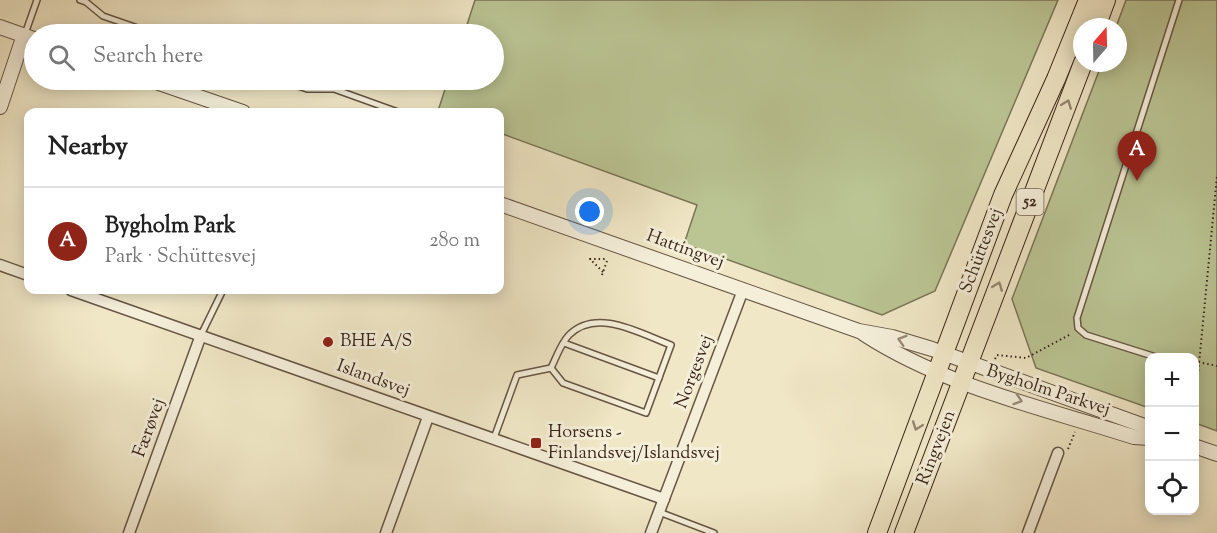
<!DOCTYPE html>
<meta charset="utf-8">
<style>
body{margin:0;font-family:"Sorts Mill Goudy",serif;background:#f2f2f2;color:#222}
.controls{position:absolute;right:18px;bottom:18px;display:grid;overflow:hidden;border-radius:12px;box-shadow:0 3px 15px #0003}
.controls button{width:54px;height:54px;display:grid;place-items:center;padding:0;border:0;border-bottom:2px solid #e0e0e0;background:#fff;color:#222;font:30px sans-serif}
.compass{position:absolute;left:1073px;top:18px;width:54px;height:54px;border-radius:50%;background:#fff;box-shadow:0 3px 15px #0003;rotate:20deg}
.you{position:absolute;left:590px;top:212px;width:21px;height:21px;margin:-15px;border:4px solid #fff;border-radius:50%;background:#1a73e8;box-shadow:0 0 0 9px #1a73e833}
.badge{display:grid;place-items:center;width:39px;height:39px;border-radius:50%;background:#8f2418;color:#fff;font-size:20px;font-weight:700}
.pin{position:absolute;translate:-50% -50px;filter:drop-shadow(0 2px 3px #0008)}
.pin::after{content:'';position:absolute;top:32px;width:21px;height:18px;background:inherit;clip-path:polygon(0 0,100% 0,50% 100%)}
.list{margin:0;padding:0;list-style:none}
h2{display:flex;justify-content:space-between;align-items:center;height:78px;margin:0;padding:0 24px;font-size:26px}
h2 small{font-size:20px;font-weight:400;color:#767676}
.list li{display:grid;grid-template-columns:39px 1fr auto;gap:18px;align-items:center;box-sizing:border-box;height:108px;padding:0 24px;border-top:2px solid #e0e0e0}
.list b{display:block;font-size:22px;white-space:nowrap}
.list p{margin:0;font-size:20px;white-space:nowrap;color:#767676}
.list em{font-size:20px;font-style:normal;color:#767676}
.icon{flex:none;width:33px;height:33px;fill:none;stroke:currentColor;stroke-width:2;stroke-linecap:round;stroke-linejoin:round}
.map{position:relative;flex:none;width:1217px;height:533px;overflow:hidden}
.search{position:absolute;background:#fff;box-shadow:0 3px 15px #0003;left:24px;top:24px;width:480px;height:66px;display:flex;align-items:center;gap:15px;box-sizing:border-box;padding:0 21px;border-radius:33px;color:#767676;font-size:22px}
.panel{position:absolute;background:#fff;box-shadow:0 3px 15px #0003;left:24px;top:108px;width:480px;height:186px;border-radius:12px}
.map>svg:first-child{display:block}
</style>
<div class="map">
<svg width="1217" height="533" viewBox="0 0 1217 533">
<rect width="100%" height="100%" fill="#f0e7c6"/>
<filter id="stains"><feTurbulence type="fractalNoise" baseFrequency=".00333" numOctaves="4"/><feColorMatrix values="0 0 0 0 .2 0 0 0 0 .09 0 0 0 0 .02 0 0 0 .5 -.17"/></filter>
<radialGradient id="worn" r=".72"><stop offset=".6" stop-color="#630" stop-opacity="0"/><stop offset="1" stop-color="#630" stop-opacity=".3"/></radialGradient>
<g fill="#bbc594" stroke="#7a7557" stroke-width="1.5">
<polygon points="475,0 1058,0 935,291 882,315 684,244 697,205 500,133 500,112 438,111 448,80 494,80 494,34 464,34"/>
<polygon points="1126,0 1217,0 1217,431 1195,423 1194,358 1150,358 1149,408 1036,368 1012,299 1102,63 1118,63 1118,27 1116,27"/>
</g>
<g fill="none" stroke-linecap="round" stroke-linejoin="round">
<defs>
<g id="service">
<polyline points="80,0 86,2 103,16 155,34"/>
<polyline points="25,34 37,0"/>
<polyline points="280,80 307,89 334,89 398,112"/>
<polyline points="201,335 223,290"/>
<polyline points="564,343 659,378"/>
<polyline points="1159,358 1086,335 1078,328 1077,318 1179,0"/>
<path d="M494 438 517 375 551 368C556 358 561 343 569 335 597 307 641 334 671 345L646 413 563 383 551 368"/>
<polyline points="659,512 714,533"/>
</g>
<g id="minor">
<polyline points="0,265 28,275"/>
<polyline points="71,290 664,499"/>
<polyline points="129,533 201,335"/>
<polyline points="386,533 428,417"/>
<polyline points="651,533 743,290"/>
<polyline points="1028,533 1058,453"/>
</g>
<g id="tertiary">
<polyline points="0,27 34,39"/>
<polyline points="150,80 243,112"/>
<polyline points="0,107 24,35"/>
<polyline points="500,204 859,331 892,337 932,349 1150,428"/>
<path d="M864 334C944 386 1043 408 1134 437L1150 438"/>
<polyline points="1194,446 1217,454"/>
</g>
<g id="primary">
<polyline points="1096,27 1106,0"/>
<polyline points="877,533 1003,195 1056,79 1088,0"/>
<polyline points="904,533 1083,63"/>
</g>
</defs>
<use href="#service" stroke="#675645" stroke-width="8"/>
<use href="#minor" stroke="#675645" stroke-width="13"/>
<use href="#tertiary" stroke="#675645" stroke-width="16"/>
<use href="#primary" stroke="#39251a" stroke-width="20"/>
<g stroke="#39251a" stroke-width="2" stroke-dasharray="1.5 3" stroke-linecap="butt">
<polyline points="603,272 590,259 607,259"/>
<polyline points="602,275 607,261"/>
<polyline points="995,359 997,355 1026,358 1071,334"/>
<polyline points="1194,361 1217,366"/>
<polyline points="1194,416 1217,176"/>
<polyline points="1068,449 1075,432"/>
</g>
<use href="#service" stroke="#f5efda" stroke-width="5"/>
<use href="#minor" stroke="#f5efda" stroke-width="10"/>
<use href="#tertiary" stroke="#f5efda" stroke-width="14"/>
<use href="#primary" stroke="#f0e7c6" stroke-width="18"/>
</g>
<defs><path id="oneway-chevron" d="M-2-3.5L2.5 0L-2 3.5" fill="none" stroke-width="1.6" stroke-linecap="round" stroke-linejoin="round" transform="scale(1.5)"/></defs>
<g stroke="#948670">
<use href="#oneway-chevron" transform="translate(1067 104) rotate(-69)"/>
<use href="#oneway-chevron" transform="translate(998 286) rotate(-69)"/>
<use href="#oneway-chevron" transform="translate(917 426) rotate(110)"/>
</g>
<g stroke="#978a7a">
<use href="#oneway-chevron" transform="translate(902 340) rotate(-163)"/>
<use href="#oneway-chevron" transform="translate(1018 400) rotate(18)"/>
</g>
<g fill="#8f2418" stroke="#f5efda" stroke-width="2">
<circle cx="328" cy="342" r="6"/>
<rect x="530" y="437" width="12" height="12" rx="3"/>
</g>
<g text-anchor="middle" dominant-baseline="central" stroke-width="6" stroke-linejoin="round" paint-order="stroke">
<rect fill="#f5efda" stroke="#716254" stroke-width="1.5" x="1016.5" y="189" width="27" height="26" rx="4.5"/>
<g font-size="16" font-weight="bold" fill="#39251a">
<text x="1030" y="202">52</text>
</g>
<g font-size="18" fill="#39251a" stroke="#f5efda">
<text transform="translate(685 250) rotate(20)">Hattingvej</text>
<text transform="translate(982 251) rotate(-69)">Schüttesvej</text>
<text transform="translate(695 372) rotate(-69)">Norgesvej</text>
<text transform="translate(373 379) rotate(20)">Islandsvej</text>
<text transform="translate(1048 391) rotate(18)">Bygholm Parkvej</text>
<text transform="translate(150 428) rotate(-70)">Færøvej</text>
<text transform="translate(937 448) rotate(-69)">Ringvejen</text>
</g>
<g font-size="18" fill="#39251a" stroke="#f5efda" text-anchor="start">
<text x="340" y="342">BHE A/S</text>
<text x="548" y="433">Horsens -<tspan x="548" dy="21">Finlandsvej/Islandsvej</tspan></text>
</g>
</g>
<rect width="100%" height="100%" filter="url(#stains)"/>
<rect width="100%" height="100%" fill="url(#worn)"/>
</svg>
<div class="controls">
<button>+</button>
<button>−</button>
<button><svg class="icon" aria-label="locate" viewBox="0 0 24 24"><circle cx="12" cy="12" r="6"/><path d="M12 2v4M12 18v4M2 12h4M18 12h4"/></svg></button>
</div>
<svg class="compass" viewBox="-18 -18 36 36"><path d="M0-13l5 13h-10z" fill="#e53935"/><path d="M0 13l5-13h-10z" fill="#767676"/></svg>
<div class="you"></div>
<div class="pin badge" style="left:1137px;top:181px">A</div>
<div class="search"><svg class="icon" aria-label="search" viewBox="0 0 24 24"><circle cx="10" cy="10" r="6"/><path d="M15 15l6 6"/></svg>Search here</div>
<section class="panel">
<h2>Nearby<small></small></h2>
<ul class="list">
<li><span class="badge">A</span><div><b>Bygholm Park</b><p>Park · Schüttesvej</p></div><em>280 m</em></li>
</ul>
</section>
</div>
